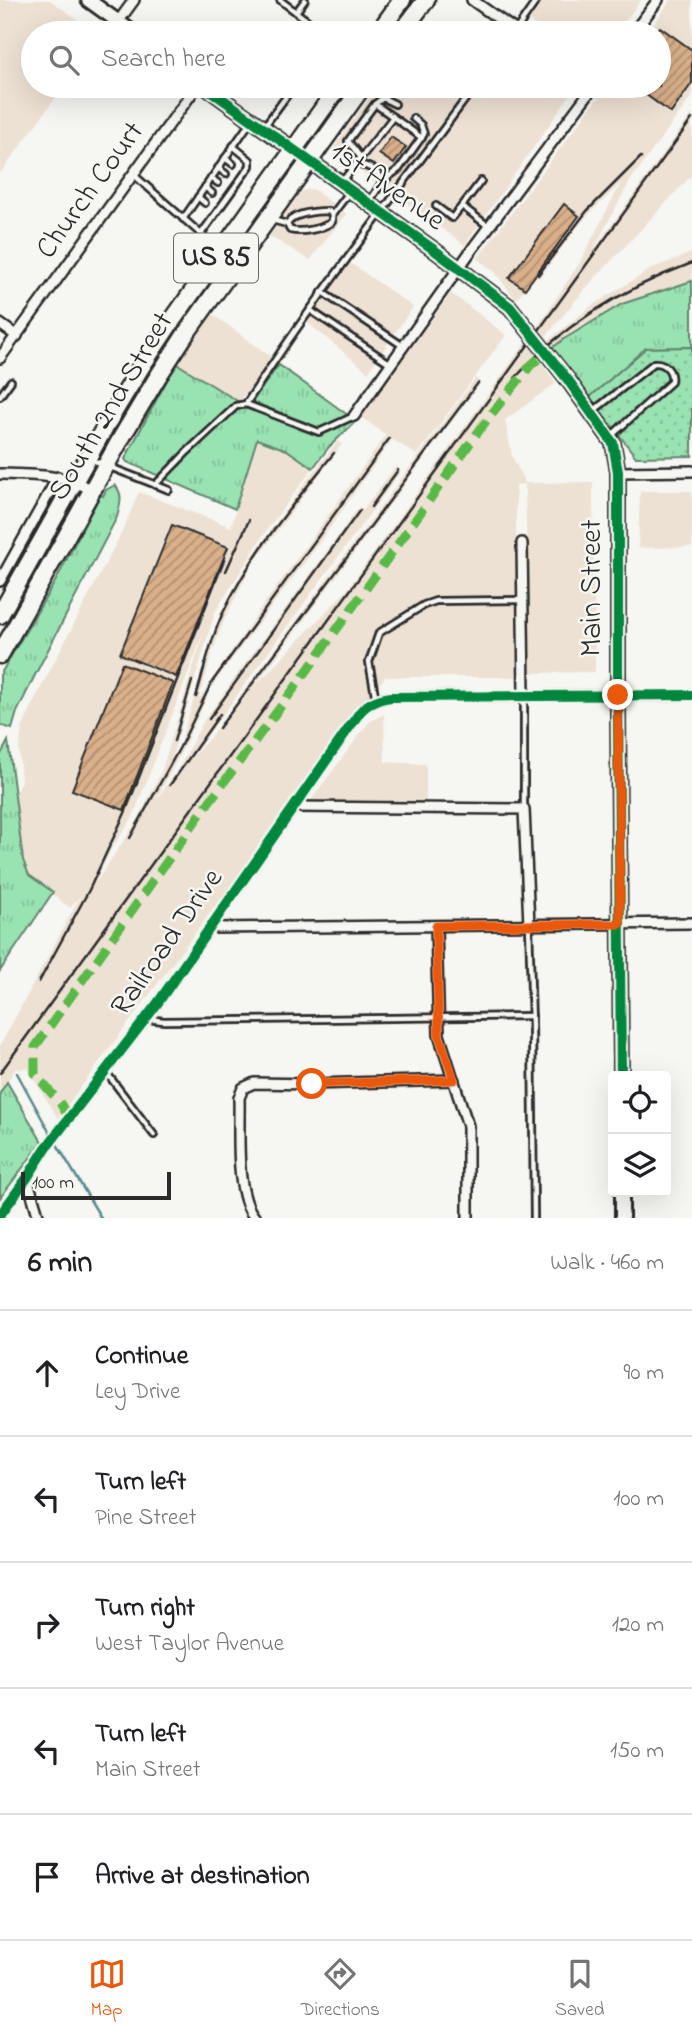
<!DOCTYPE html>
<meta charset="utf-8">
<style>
body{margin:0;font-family:"Indie Flower",sans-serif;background:#f2f2f2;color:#202124}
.controls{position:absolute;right:21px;bottom:21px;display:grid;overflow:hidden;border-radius:7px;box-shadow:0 7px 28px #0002}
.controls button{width:63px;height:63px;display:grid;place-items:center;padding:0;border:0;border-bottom:2px solid #e0e0e0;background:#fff;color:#202124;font:35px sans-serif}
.scale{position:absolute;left:21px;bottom:18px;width:150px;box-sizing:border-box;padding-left:7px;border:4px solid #2b2b2b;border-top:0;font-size:19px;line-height:24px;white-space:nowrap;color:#2b2b2b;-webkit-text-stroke:5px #f6f6f2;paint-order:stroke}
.stop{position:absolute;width:21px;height:21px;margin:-16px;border:5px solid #ea580c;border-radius:50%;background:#fff}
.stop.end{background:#ea580c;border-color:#fff;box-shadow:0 2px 7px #0008}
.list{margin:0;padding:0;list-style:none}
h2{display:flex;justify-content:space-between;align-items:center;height:91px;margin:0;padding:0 28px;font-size:30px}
h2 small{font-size:23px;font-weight:400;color:#757577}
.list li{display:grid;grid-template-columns:46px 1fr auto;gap:21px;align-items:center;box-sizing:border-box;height:126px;padding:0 28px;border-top:2px solid #e0e0e0}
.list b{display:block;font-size:26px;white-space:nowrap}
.list p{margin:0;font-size:23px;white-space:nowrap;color:#757577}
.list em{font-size:23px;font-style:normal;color:#757577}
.icon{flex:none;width:38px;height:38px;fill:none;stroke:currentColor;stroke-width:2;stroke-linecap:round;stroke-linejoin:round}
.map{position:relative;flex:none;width:692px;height:1218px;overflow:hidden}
.search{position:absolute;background:#fff;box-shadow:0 7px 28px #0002;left:21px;right:21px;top:21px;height:77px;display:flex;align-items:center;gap:18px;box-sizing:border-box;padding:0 24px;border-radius:38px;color:#757577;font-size:26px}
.sheet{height:721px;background:#fff}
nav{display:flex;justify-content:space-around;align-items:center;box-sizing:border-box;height:98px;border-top:2px solid #e0e0e0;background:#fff;font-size:19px;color:#757577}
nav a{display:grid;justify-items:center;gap:4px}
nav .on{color:#ea580c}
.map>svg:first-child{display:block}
</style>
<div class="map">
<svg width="692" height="1218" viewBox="0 0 692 1218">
<defs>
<pattern id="grass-tufts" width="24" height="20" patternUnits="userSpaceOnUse" patternTransform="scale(1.75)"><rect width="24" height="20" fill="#99e2b2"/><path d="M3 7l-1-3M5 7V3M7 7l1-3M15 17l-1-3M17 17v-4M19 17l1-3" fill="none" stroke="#84c299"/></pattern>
<pattern id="park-dots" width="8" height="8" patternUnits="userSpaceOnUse" patternTransform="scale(1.75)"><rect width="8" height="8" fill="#99e2b2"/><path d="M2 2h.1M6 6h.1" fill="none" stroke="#84c299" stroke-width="1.8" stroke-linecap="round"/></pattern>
<pattern id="building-hatch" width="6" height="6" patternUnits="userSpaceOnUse" patternTransform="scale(1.75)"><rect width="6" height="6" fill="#d9b08a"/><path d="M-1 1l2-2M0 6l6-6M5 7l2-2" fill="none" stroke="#b08f71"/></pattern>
</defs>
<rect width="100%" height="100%" fill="#f6f6f2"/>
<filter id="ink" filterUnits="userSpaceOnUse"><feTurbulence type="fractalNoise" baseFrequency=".0143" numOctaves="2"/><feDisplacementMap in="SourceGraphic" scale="14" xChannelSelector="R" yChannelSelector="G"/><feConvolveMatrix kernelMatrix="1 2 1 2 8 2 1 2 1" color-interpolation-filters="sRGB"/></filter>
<g filter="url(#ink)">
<g fill="#ede1d3" fill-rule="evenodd">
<polygon points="0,0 50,0 96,33 33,33 33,86 64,86 0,174"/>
<polygon points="543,0 641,0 616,33 548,33 528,20"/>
<path d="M671 0H692V96L630 181 592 252 692 114V175L585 289 546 336 549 340 591 306 653 268 692 253V281L622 304 564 339 539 360 556 383 505 420 512 456 525 483 593 482 595 672 530 673 525 484 516 485V677H385L58 1118 26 1067 19 1070 16 1068 0 1093V1046L81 895 70 908 29 875 23 860 15 793 21 781 19 750 22 729 36 697 122 532 139 492 231 527 257 439 287 450 313 468 266 531 215 612 171 760 179 747 220 614 249 561 305 483 338 441 342 444 252 565 225 618 213 650 199 699 262 607 386 435 361 417 451 293 506 335 417 455 392 439 322 539 213 684 182 750 155 802 180 766 203 722 359 507 363 510 396 466 401 471 191 758 208 740 476 378 480 383 254 687 347 590 539 324 579 264 621 183 582 221 539 278 535 276 516 300 495 272 477 259 607 86H659V33H647ZM204 632 162 770 139 818 94 885 111 849 132 819Z"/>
<polygon points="378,86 468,86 391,194 334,152 334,147"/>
<polygon points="481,86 561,86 570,95 465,245 399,198"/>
<polygon points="313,189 346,214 310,260 269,236 302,191"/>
<polygon points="349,262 413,307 368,372 308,323"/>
<polygon points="212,314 273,358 239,402 176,363"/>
<polygon points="640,491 692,491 692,547 638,548"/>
<polygon points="384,714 385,762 426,764 426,804 308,804 369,722"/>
</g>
<g fill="url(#grass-tufts)" stroke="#62866e" stroke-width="2">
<polygon points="692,281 692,347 646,348 590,397 552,348 564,339 622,304"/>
<polygon points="176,363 239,402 246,409 279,365 356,421 329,447 313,468 287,450 257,439 235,509 127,462 125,459"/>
<path d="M115 485C124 495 120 505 117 517L35 675 17 712 12 729 0 725V675L56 580 100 495 103 496 106 490Z"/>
<polygon points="8,741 23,860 29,875 53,892 0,971 0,756"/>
<polygon points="7,1082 42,1142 0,1198 0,1093"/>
</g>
<polygon fill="url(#park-dots)" stroke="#62866e" stroke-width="2" points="692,347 692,456 636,457 590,397 646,348"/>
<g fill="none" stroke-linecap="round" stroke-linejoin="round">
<g stroke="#58898f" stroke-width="2.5">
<polyline points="17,1073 51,1135"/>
<polyline points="55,1141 101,1218"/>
</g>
</g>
<g fill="url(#building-hatch)" stroke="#2b2b2b" stroke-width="2">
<polygon points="660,27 692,50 692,83 671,113 634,86 659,86 659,33 655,33"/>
<polygon points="391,137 406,147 394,164 379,154"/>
<polygon points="564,204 579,216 525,289 509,278"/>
<polygon points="172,525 228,547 176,677 120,654"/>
<polygon points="122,663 173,683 124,810 72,790"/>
</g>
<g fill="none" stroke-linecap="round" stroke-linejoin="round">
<defs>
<g id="lane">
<polyline points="280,0 324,33"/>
<polyline points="296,12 305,0"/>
<polyline points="516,30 537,0"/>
<polyline points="375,104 383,98 395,104"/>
<polyline points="393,117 422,138"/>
<polyline points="263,128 294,86"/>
<polyline points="225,158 233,164"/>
<path d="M358 165C368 164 379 172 383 181L369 202"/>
<polyline points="218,168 226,174"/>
<polyline points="134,175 219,250"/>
<polyline points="211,178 218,183"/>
<polyline points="383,181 399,169 424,134 421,125 413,118"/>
<polyline points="481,181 462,206 488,226"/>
<polyline points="341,183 393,117 375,104 348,141 361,158"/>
<polyline points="205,187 212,193"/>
<polyline points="198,197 205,203"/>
<polyline points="436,206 452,218 462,206"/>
<polyline points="332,215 350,191"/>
<polyline points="183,219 251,121"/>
<path d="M272 220 287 224 290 230C302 233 321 229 332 222V215L329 211C316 211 294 213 287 224"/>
<polyline points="201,234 250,166 250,160 233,146"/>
<polyline points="322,292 403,346"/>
<polyline points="310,310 391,364"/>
<polyline points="0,396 11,381"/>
<path d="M246 404C317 294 398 192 475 86"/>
<path d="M592 412 654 363C665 362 673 371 671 382L611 436"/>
<polyline points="92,460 169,490"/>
<polyline points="155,485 187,452 236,406 246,404 319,432 354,416"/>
<polyline points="524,698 524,808"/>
<polyline points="376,700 369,662 379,633 424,605 436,601 522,600"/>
<polyline points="529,925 532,1023 534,1218"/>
<polyline points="147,1019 164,1021 532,1016"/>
<polyline points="106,1072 154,1135"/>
</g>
<g id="street">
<polyline points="472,0 519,33"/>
<polyline points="118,22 134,0"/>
<polyline points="633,33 658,0"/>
<polyline points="0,324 17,336"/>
<polyline points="0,358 197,86"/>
<polyline points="354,416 473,248 594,86"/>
<polyline points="618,472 692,471"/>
<path d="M0 474C35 475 60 474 93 490"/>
<polyline points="522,543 524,695"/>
<polyline points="0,581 58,477"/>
<polyline points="294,807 524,809 529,925"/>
<polyline points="436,926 439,1035 468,1126 468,1218"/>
<polyline points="210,928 692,923"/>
<polyline points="27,1178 39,1218"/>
<path d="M0 1215 27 1178 46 1148 157 1004 360 712C369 702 378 699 391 697L692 695"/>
<path d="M255 1218C234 1194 240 1130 239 1098L243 1088 254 1083 312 1084 454 1080"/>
</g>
<g id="secondary">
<polyline points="88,0 134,33"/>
<polyline points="204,86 433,249 510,307 568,380 613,443 618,472 618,710 621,1076"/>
<polyline points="622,1192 622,1218"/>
</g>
<g id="highway">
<polyline points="378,33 402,0"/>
<polyline points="401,33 426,0"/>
<polyline points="0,615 106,425 141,367 171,322 339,86"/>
<polyline points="0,655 123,435 157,378 187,332 363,86"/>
</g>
</defs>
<use href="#lane" stroke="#2b2b2b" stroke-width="10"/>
<use href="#street" stroke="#2b2b2b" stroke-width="14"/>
<use href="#secondary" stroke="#2b2b2b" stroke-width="18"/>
<use href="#highway" stroke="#2b2b2b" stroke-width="21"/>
<use href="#lane" stroke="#f6f6f2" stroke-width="4.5"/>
<use href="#street" stroke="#f6f6f2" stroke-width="9"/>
<use href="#secondary" stroke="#f6f6f2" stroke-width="12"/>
<use href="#highway" stroke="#f6f6f2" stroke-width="16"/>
<g stroke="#2b2b2b" stroke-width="2.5">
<polyline points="538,275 587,211 641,157"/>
<path d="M515 378C563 324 625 288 692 263"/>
<polyline points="371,507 398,470"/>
<polyline points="226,571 249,520"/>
<path d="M196 697C204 670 210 641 222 615 250 555 293 504 334 453"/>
<polyline points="209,719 360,510"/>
<polyline points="219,728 478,383"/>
<polyline points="174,741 192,681"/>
<polyline points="170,785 220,714"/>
<polyline points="130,838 180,747 212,682 389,439"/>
<polyline points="39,982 89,890 125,813 225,557"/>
<polyline points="0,1073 692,119"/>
</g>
<polyline stroke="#58b947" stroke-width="9" stroke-dasharray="18 9" stroke-linecap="butt" points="69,1118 60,1103 35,1074 35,1047 209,802 299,682 489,417 531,365 546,353"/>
<defs>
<g id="cycleway">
<polyline points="204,86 433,249 510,307 568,380 613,443 618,472 618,710 621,1076"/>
<path d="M0 1215 27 1178 46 1148 157 1004 360 712C369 702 378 699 391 697L692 695"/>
</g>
</defs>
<use href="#cycleway" stroke="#f6f6f2" stroke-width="15"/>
<use href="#cycleway" stroke="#00873e" stroke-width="10"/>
</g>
</g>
<g fill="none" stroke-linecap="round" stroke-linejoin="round" filter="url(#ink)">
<polyline stroke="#ea580c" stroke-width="9" points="312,1084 454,1080 439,1035 436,926 620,924 618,695"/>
</g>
<g text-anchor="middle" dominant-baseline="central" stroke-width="5" stroke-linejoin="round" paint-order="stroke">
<rect fill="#f6f6f2" stroke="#686867" stroke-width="2" x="174" y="233.5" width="84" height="49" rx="5"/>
<g font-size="28" font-weight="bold" fill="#2b2b2b">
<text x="216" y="258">US 85</text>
</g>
<g font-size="30" fill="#2b2b2b" stroke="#f6f6f2">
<text transform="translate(387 187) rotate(35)">1st Avenue</text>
<text transform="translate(91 191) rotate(-54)">Church Court</text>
<text transform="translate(112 407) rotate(-59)">South 2nd Street</text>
<text transform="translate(593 588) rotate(-90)">Main Street</text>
<text transform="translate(168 943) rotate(-55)">Railroad Drive</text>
</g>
</g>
</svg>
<div class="controls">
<button><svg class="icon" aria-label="locate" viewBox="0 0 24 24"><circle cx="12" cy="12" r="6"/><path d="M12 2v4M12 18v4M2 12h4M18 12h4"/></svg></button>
<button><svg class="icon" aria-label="layers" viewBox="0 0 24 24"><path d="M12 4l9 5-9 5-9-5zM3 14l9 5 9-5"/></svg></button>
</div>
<div class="scale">100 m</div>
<div class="stop" style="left:312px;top:1084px"></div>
<div class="stop end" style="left:618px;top:695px"></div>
<div class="search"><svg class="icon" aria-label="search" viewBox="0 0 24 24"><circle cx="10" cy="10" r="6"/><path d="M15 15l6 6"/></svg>Search here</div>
</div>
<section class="sheet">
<h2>6 min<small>Walk · 460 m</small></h2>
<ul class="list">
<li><svg class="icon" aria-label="ahead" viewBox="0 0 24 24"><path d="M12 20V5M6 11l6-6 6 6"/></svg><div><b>Continue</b><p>Ley Drive</p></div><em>90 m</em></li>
<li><svg class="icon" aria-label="left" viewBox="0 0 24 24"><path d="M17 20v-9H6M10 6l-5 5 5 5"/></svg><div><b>Turn left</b><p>Pine Street</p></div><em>100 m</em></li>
<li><svg class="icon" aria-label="right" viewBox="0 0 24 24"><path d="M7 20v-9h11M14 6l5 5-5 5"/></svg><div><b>Turn right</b><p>West Taylor Avenue</p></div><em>120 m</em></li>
<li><svg class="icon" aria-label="left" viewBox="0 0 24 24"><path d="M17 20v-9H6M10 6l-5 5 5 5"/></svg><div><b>Turn left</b><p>Main Street</p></div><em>150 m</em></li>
<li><svg class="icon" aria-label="arrive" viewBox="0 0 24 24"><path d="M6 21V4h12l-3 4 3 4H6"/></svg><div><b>Arrive at destination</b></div></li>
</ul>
</section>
<nav>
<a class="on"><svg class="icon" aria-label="map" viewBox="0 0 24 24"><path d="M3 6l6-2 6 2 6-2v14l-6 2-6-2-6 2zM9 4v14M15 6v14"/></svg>Map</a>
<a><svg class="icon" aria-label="directions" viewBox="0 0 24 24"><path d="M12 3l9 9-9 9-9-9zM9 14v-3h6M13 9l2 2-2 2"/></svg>Directions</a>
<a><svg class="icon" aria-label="saved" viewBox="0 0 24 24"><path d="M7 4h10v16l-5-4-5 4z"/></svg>Saved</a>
</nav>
